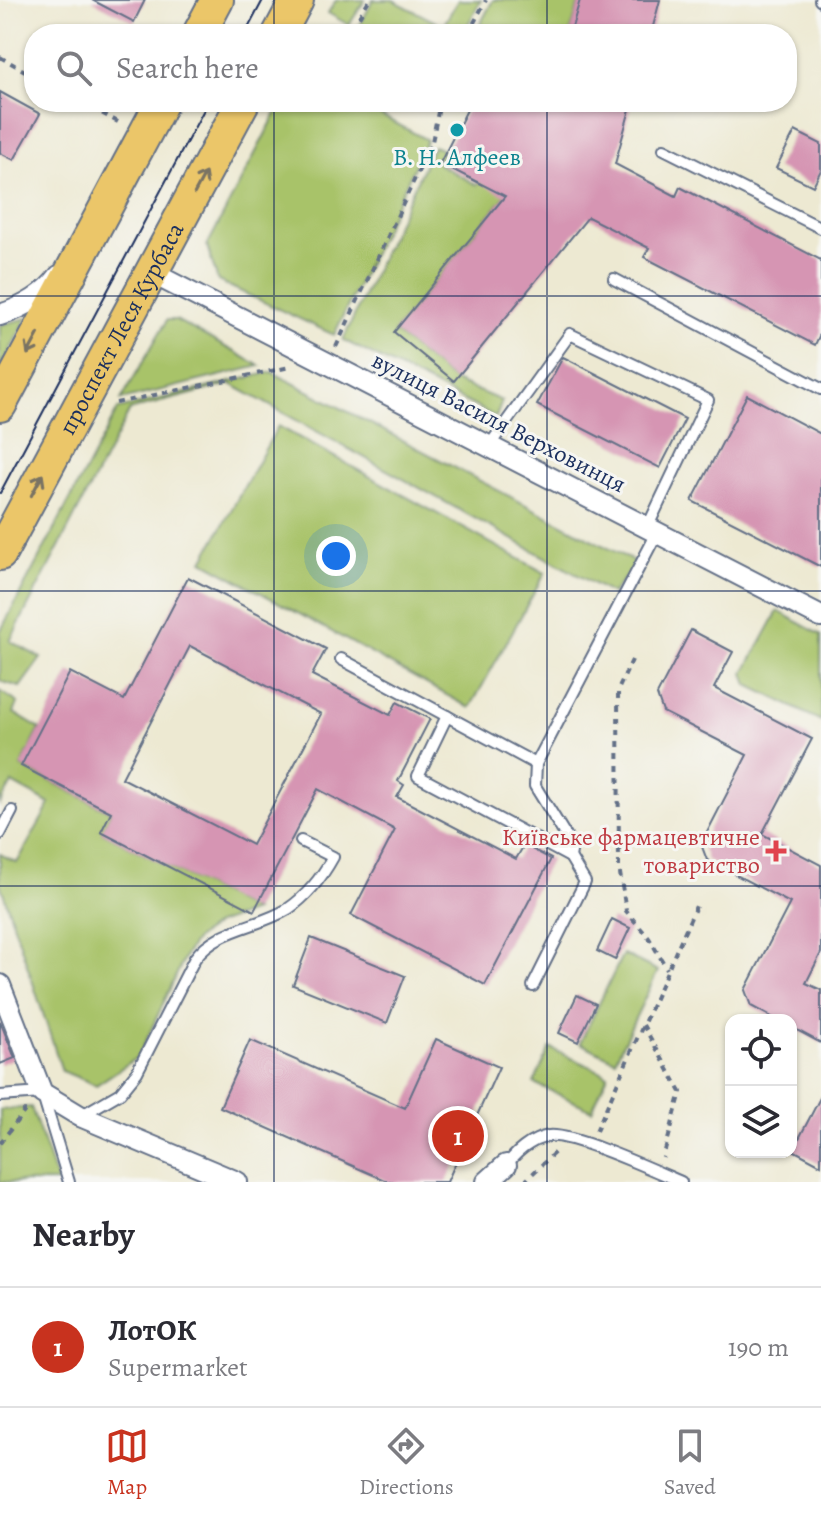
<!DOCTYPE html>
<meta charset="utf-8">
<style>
body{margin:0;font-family:Alegreya,serif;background:#f7f7f7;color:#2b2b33}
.controls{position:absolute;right:24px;bottom:24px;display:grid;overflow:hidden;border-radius:16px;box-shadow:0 2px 6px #0004}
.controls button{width:72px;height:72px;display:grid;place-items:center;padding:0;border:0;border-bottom:2px solid #e1e1e2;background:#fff;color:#2b2b33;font:40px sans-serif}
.you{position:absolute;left:336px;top:556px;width:28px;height:28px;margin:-20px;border:6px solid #fff;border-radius:50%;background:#1a73e8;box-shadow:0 0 0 12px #1a73e833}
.badge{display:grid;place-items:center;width:52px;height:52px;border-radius:50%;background:#c8321e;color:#fff;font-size:26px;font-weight:700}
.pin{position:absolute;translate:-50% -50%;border:4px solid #fff;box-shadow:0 2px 8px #0006}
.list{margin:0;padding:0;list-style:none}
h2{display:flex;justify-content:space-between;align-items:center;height:104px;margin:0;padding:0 32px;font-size:34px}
h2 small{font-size:26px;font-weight:400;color:#7c7c81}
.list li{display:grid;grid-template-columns:52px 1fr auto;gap:24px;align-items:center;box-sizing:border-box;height:120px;padding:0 32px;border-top:2px solid #e1e1e2}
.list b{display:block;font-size:30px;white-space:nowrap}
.list p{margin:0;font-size:26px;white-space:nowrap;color:#7c7c81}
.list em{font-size:26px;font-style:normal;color:#7c7c81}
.icon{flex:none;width:44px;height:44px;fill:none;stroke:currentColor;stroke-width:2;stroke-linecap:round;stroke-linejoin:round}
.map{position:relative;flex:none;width:821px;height:1182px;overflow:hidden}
.search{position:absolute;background:#fff;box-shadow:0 2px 6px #0004;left:24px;right:24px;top:24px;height:88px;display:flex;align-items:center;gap:20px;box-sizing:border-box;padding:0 28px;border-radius:32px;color:#7c7c81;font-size:30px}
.sheet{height:224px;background:#fff}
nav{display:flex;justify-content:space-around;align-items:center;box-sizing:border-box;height:112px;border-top:2px solid #e1e1e2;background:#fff;font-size:22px;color:#7c7c81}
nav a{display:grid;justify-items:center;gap:4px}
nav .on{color:#c8321e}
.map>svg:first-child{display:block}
</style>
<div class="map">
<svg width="821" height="1182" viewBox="0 0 821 1182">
<rect width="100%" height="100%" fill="#f6f6f2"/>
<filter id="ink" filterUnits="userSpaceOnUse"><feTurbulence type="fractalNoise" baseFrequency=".0125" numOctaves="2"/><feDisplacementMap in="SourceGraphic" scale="16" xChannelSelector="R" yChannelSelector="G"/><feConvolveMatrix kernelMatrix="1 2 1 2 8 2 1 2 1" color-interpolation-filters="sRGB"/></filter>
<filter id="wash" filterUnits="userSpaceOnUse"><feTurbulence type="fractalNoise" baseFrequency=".006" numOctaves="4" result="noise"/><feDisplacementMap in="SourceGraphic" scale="32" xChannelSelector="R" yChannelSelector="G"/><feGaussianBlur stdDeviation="1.8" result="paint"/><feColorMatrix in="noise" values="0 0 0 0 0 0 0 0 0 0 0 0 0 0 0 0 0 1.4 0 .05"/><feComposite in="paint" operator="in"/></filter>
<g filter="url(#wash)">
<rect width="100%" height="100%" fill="#ede9d2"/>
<g fill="#a8c369" stroke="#627964" stroke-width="2">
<polygon points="336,0 365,0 349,25 328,13"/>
<polygon points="373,0 393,0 443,26 458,0 481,0 463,34 367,34 358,29"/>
<polygon points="493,0 580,0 570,34 475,34"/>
<polygon points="282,102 356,102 427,140 334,335 218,281 207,246"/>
<polygon points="433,146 443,150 438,164 477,185 485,175 511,189 394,332 454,381 502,401 496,417 343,340"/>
<polygon points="27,318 0,369 0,325"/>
<polygon points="167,320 176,320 260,366 121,400"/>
<polygon points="272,372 637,563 612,594 231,384 130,410 10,641 41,658 20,687 0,681 0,632 118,409"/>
<polygon points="278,426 545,573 470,708 203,561"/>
<polygon points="778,611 821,635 821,721 748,685 744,673"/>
<polygon points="0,691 18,703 14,713 40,729 21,766 111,812 102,832 254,911 217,924 197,938 186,954 139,1056 96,1085 62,1071 0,883 0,854 17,863 50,804 12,783 0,804"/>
<polygon points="623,954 658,971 615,1060 580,1043"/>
<polygon points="550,1048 608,1075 592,1110 534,1083"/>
<polygon points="31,1107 57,1182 0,1182 0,1110"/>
</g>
<g id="blocks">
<g fill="#d695b3" fill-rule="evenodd">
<polygon points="92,0 145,0 134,22"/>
<polygon points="580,0 660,0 651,34 570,34"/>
<polygon points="0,92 40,114 14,160 0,153"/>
<polygon points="471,102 632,102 615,164 676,196 680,187 821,260 821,332 815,345 644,257 649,248 588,217 454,381 394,332 505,196 440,163"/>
<polygon points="795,131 821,144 821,170 813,186 776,168"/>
<polygon points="563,357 685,419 660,468 537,405"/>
<polygon points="747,395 821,434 821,567 692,501"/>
<path d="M188 577 326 649 312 675 390 715 397 702 430 719 398 781 404 785 397 797 516 859 524 845 551 859 485 985 351 915 395 830 318 789 254 911 101 832 111 812 21 766 70 672 124 700ZM190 646 321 714 252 845 122 778Z"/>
<polygon points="691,630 733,652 714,688 812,739 762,834 821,865 821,953 806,983 821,990 821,1043 791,1027 791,1020 777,1020 751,1006 745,990 790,903 707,860 701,844 747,755 663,712 657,695"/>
<polygon points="612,919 630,928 615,960 597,951"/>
<polygon points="311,938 405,976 387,1023 293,985"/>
<polygon points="577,995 596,1004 578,1042 559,1033"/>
<polygon points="0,1021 15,1058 0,1064"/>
<polygon points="436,1039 499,1067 447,1182 389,1182 220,1107 250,1040 405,1108"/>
<polygon points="821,1096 821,1165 793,1150"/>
</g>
</g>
</g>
<g filter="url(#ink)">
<use href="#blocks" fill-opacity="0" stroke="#647087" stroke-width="2"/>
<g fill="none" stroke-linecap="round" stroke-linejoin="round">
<defs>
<g id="service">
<polyline points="820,0 821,1"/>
<polyline points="664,149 821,228"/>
<polyline points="614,279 821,389"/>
<polyline points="489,446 570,334 708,400 647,528"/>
<polyline points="341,659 536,764"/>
<polyline points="447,716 418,776 570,857 572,846 535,786 536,764 657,533"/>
<polyline points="0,834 12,811"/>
<polyline points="533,986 585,882 570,857"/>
<polyline points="0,1096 42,1093 69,1182"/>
<path d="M82 1115 120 1093 137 1072 195 958C217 928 257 928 288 909 307 896 322 877 333 857L301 841"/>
<path d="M504 1169C514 1153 531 1139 549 1136 573 1133 655 1171 681 1182"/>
</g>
<g id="minor">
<polyline points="152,273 821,617"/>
<path d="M0 315C22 308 45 295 59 276"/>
<polyline points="0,985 42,1093 80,1116 237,1182"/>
<polyline points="487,1182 506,1165"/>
</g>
<g id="primary">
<polyline points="199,34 217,0"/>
<polyline points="279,34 297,0"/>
<polyline points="0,405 162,102"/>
<path id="s1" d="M0 554 243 102"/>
</g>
</defs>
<use href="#service" stroke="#647087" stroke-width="14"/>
<use href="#minor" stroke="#647087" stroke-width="24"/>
<use href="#primary" stroke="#647087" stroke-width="36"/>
<g stroke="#647087" stroke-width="4" stroke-dasharray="6 6" stroke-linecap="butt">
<polyline points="353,27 369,0"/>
<polyline points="468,34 486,0"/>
<polyline points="0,57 34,76"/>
<polyline points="81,102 118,122"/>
<polyline points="336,347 432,142 440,102"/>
<polyline points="116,403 290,367"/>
<polyline points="632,660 618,690 619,867 626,911 649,938 667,969"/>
<polyline points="643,1025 681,1092 663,1158"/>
<polyline points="596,1131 696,906"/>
<polyline points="0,1143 24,1112 24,1109"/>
<polyline points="524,1182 557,1150"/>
</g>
<use href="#service" stroke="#fff" stroke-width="10"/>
<use href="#minor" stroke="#fff" stroke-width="20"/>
<use href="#primary" stroke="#ebc669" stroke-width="32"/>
<g stroke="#1b2f5e" stroke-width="2">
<polyline points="245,34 263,0"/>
<polyline points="0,493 208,102"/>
</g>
</g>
<defs><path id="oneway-shaft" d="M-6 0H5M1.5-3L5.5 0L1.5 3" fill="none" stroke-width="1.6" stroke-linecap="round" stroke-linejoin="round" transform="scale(2)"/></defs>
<g stroke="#797363">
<use href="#oneway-shaft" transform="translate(200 183) rotate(-62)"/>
<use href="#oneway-shaft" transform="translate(33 344) rotate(118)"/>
<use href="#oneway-shaft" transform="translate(37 485) rotate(-62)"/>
</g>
</g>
<path fill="none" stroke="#1b2f5e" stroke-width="2" stroke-opacity="0.55" d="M274 0V34M547 0V34M274 102V1182M547 102V1182M0 296H821M0 591H821M0 886H821"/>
<circle fill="#0f9aa8" stroke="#f6f6f2" stroke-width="3" cx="457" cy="130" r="8"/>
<path fill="#e0444e" stroke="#f6f6f2" stroke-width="3" d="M772 839h8v8h8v8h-8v8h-8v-8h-8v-8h8z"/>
<g text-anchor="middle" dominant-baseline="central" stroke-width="6" stroke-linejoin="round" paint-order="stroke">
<g font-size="24" fill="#0d838f" stroke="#f6f6f2">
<text x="457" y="157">В. Н. Алфеев</text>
</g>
<g font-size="24" fill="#1b2f5e" stroke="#f6f6f2">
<text stroke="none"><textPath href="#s1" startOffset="256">проспект Леся Курбаса</textPath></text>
<text transform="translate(499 422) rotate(27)">вулиця Василя Верховинця</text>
</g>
<g font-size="24" fill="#be3a42" stroke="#f6f6f2" text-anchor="end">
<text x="760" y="837">Київське фармацевтичне<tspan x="760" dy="28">товариство</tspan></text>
</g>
</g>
</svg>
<div class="controls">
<button><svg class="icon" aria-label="locate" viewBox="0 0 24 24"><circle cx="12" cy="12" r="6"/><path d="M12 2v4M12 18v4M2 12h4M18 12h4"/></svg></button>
<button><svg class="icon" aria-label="layers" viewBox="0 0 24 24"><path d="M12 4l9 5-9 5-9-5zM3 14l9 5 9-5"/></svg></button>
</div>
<div class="you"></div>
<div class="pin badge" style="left:458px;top:1136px">1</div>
<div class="search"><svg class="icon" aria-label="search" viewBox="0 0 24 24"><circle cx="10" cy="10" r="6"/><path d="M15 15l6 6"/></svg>Search here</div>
</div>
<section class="sheet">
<h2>Nearby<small></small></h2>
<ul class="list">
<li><span class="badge">1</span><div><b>ЛотОК</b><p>Supermarket</p></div><em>190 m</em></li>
</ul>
</section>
<nav>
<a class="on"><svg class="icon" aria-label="map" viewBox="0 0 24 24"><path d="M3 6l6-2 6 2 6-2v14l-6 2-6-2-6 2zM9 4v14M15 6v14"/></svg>Map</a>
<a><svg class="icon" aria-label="directions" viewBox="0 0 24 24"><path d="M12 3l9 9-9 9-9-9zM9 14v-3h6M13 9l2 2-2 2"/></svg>Directions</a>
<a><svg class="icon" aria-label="saved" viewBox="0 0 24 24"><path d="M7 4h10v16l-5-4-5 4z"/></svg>Saved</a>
</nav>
